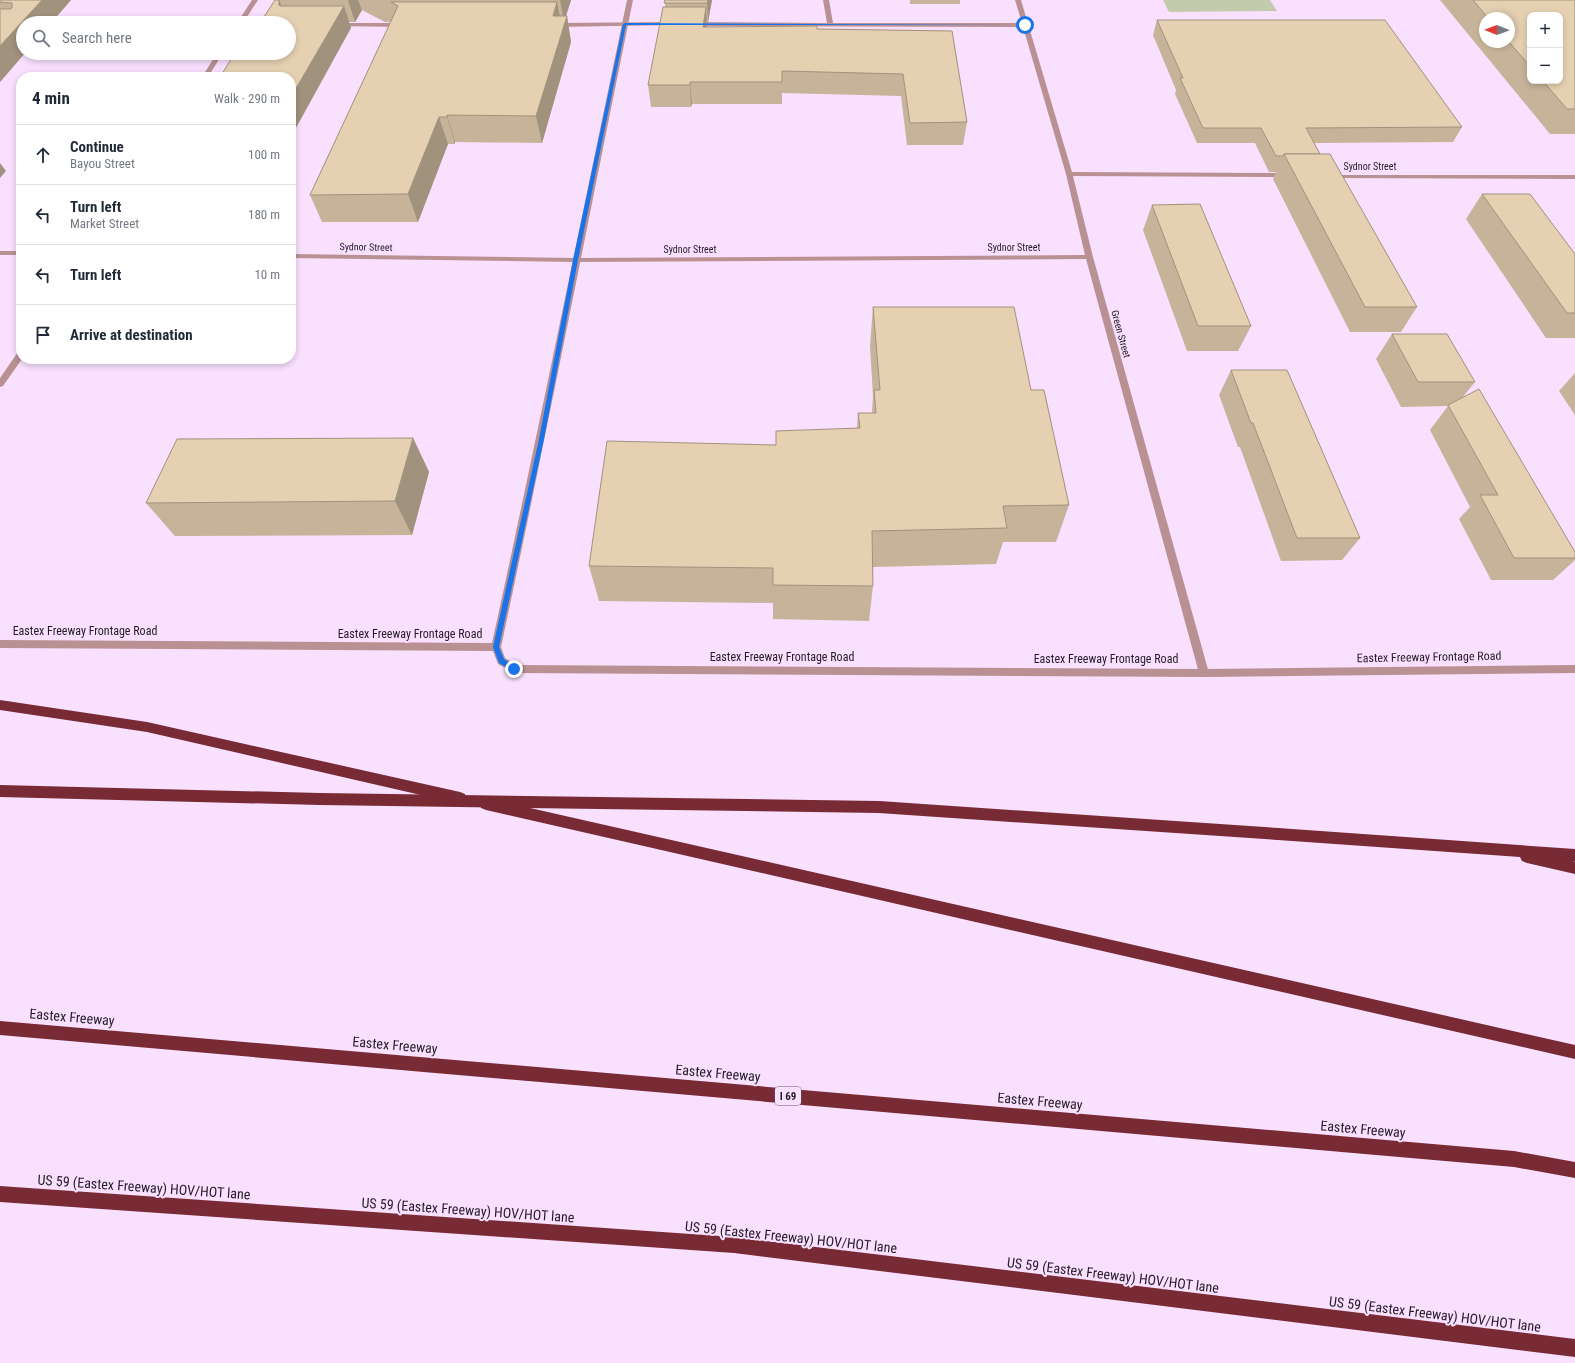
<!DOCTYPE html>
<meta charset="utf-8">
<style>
body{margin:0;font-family:"Roboto Condensed",sans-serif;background:#f2f2f3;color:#1f2937}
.controls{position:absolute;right:12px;top:12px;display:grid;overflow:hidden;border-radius:8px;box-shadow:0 2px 6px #0003}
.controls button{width:36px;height:36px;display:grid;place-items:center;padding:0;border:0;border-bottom:1px solid #e0e1e3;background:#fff;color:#1f2937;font:20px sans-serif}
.compass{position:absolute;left:1479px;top:12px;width:36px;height:36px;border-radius:50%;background:#fff;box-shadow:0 2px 6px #0003;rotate:271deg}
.stop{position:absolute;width:12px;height:12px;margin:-9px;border:3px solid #1a73e8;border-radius:50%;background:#fff}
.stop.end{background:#1a73e8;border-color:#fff;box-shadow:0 1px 4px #0008}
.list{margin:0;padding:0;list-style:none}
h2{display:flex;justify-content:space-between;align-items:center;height:52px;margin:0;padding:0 16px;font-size:17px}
h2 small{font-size:13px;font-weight:400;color:#747a83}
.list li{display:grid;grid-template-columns:26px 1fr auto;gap:12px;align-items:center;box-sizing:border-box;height:60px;padding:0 16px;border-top:1px solid #e0e1e3}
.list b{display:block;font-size:15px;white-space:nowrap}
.list p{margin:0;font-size:13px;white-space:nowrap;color:#747a83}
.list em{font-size:13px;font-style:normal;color:#747a83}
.icon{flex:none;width:22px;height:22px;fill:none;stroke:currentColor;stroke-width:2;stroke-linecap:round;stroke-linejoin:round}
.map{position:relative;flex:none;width:1575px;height:1363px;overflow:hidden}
.search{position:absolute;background:#fff;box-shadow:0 2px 6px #0003;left:16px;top:16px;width:280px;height:44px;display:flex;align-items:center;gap:10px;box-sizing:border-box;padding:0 14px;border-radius:22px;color:#747a83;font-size:15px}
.panel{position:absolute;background:#fff;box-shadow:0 2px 6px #0003;left:16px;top:72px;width:280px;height:292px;border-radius:16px}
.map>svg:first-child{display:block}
</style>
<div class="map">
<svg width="1575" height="1363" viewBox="0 0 1575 1363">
<rect width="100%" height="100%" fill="#f8e0fe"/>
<polygon fill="#c3cbac" points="1163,0 1270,0 1277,11 1169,12"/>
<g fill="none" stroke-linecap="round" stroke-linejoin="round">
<g fill="#ba9193" fill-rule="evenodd">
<polygon points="252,0 258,0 243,23 237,23"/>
<polygon points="823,0 829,0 833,23 1022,23 1015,0 1021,0 1072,172 1287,173 1290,175 1287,177 1073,176 1093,257 1209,673 1208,676 1204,677 1200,676 1199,673 1086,259 576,262 291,258 291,254 576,258 1085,255 1066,174 1023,27 693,26 690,24 693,22 827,23"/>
<polygon points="673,22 675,23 675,25 555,27 552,25 555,23"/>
<polygon points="337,23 403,23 406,25 403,27 335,26 335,24"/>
<polygon points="217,53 223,53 208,77 202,77"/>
<polygon points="1327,175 1575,175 1575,179 1329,178 1326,176"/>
<rect x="0" y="251" width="21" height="4"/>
<polygon points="21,351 22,359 3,386 0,387 0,378 18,352"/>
</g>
<path fill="#ba9193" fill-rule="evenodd" d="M627 0H633C589 216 547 432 501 647L505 658 516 665 1204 669 1575 665V673L1204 677 514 673 498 664 493 651 0 648V640L492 643C539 429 582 214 627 0Z"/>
<g fill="#782a35" fill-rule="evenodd">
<polygon points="0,700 147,722 460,792 465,794 466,798 465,802 460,804 147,732 0,710"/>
<polygon points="0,785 320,793 325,795 326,799 325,803 320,805 0,797"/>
<polygon points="486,798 1575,1045 1575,1059 486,810 481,808 480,804 481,800"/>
<polygon points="1278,828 1575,849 1575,861 1574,861 1575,862 1575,874 1527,863 1522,861 1520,857 1278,840 1273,838 1271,834 1273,830"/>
<polygon points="0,1021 1514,1151 1575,1162 1575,1178 1514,1167 0,1035"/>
<polygon points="0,1186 734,1237 1575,1339 1575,1357 734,1253 0,1202"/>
</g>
<polyline stroke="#782a35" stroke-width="12" points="320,799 879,807 1278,834"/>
</g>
<g fill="#c6b399" fill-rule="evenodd">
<polygon points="0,0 71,0 0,82"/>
<polygon points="275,0 571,0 566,16 567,16 571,42 542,143 455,142 455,144 448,144 418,222 322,222 310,195 391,22 385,22 362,10 355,22 349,22 351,28 260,23"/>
<polygon points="665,0 712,0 708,22 707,22 707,27 952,31 967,122 963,145 907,145 901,96 782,93 782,104 692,104 691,107 651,107 648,85 665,7"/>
<rect x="910" y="0" width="50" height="4"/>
<path d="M1440 0H1575V134H1550ZM1530 15 1560 81H1530ZM1485 18H1509V42H1485Z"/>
<polygon points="1157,20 1462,127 1453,142 1314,143 1320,154 1417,307 1401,332 1350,332 1273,179 1276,172 1269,172 1255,143 1197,143 1175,94 1176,90 1153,35"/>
<polygon points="1482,194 1575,254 1575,338 1546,338 1466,219"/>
<polygon points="1152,205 1251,326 1238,351 1187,351 1143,230"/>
<polygon points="873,307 1031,390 1069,505 1056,542 1003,542 996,564 873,567 873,586 869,621 773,619 773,603 599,601 589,566 776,445 857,428 858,413 872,413 873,396 870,346"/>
<polygon points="1392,334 1475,382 1462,398 1575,552 1575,560 1553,580 1491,580 1459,519 1470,507 1430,430 1448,406 1401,407 1376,359"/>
<polygon points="1231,370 1360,538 1342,560 1281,561 1240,447 1238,447 1219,395"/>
<polygon points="1575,373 1575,415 1559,391"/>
<polygon points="413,438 429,472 412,535 175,536 146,503"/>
</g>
<g fill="#a1927d">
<polygon points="42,0 71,0 51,23 23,23 23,53 25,53 0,82 0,46"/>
<polygon points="279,0 288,22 279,5"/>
<polygon points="348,0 358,0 362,10 355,22"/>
<polygon points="560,0 571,0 564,22"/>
<polygon points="708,0 712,0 708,22 707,3"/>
<polygon points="557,2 562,28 553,16"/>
<polygon points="344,6 351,28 291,137 291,97"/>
<polygon points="706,7 707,28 703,27"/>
<polygon points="567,16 571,42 542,143 536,116"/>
<polygon points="690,82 692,104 691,107 690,85"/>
<polygon points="447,115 455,142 455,144 447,117"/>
<polygon points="439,117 448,144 418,222 408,194"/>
<polygon points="0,163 6,171 0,178"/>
<polygon points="291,286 296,295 291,304"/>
<polygon points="413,438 429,472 412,535 395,501"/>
</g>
<g fill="#e6d0b2" stroke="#a1927d">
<polygon points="0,0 42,0 0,46 0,9 10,9 12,8 12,3 0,2"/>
<polygon points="275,0 279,0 279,5 280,6 344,6 291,97 291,77 220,77 235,53 289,53 289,23 254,23 260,23"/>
<polygon points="665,0 708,0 707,3 664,3"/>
<polygon points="1473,0 1575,0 1575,109 1567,109 1543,81 1560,81 1560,15 1530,15 1530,66 1509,42 1509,18 1488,18"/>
<polygon points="391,2 557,2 553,16 567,16 536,116 447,115 447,117 439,117 408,194 310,195 398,6"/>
<polygon points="663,7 706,7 703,27 817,26 817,29 952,31 967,122 910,123 903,74 782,71 782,82 690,82 690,85 648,85"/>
<polygon points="1157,20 1385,20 1462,127 1306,128 1320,154 1284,154 1283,156 1276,156 1261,128 1203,128 1180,78 1183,78"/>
<polygon points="1284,154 1330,154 1417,307 1365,307"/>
<polygon points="1482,194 1530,194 1575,254 1575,313 1567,313"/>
<polygon points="1200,204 1251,326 1198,326 1152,205"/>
<polygon points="873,307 1014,307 1031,390 1044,390 1069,505 1003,506 1007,528 872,531 873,586 773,585 773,568 589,566 607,441 776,445 776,431 860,428 858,413 876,413 874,390 880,390"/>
<polygon points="1392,334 1447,334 1475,382 1418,382"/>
<polygon points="1231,370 1287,370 1360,538 1297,538 1253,423 1251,423"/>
<polygon points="1479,389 1575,552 1575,558 1514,558 1480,495 1498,495 1448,405"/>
<polygon points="413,438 395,501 146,503 177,439"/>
</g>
<polygon fill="#1a73e8" points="625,23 1027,25 626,25 578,260 544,439 499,647 504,659 516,667 517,669 514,672 499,663 493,647 539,439 573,260 623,24"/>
<g text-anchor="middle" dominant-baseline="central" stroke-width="4" stroke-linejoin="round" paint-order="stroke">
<g font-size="10" fill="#241b26" stroke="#f8e0fe">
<text x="1370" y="166">Sydnor Street</text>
<text transform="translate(366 247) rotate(1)">Sydnor Street</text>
<text x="1014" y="247">Sydnor Street</text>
<text x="690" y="249">Sydnor Street</text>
<text transform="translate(1121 334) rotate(75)">Green Street</text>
</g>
<rect fill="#f8e0fe" stroke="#645667" stroke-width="1" x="775" y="1087" width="26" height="18" rx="3"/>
<g font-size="11" font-weight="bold" fill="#241b26">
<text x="788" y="1096">I 69</text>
</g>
<g font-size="12" fill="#241b26" stroke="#f8e0fe">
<text x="85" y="631">Eastex Freeway Frontage Road</text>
<text x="410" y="634">Eastex Freeway Frontage Road</text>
<text x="782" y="657">Eastex Freeway Frontage Road</text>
<text transform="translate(1429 657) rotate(-1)">Eastex Freeway Frontage Road</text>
<text x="1106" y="659">Eastex Freeway Frontage Road</text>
</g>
<g font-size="14" fill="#241b26" stroke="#f8e0fe">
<text transform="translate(72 1017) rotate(5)">Eastex Freeway</text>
<text transform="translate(395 1045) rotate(5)">Eastex Freeway</text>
<text transform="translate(718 1073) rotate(5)">Eastex Freeway</text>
<text transform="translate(1040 1101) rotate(5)">Eastex Freeway</text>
<text transform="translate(1363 1129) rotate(5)">Eastex Freeway</text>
<text transform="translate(144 1187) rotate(4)">US 59 (Eastex Freeway) HOV/HOT lane</text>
<text transform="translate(468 1210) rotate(4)">US 59 (Eastex Freeway) HOV/HOT lane</text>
<text transform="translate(791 1237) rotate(6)">US 59 (Eastex Freeway) HOV/HOT lane</text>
<text transform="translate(1113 1275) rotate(7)">US 59 (Eastex Freeway) HOV/HOT lane</text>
<text transform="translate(1435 1314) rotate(7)">US 59 (Eastex Freeway) HOV/HOT lane</text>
</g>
</g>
</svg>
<div class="controls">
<button>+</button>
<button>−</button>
</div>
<svg class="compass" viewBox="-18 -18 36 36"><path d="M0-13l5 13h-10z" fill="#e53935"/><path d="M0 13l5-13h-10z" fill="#747a83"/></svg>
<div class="stop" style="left:1025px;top:25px"></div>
<div class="stop end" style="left:514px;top:669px"></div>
<div class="search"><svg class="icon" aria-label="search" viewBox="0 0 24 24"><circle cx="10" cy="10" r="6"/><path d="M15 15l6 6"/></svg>Search here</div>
<section class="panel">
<h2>4 min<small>Walk · 290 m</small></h2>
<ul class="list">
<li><svg class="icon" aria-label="ahead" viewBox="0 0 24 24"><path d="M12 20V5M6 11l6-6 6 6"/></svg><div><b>Continue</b><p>Bayou Street</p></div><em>100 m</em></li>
<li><svg class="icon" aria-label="left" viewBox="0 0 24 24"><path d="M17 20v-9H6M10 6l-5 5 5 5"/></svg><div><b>Turn left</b><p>Market Street</p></div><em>180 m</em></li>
<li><svg class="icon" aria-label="left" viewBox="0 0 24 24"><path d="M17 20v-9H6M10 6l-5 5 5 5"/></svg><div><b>Turn left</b></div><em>10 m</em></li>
<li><svg class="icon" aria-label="arrive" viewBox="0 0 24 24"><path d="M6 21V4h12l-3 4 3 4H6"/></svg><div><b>Arrive at destination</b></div></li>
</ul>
</section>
</div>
